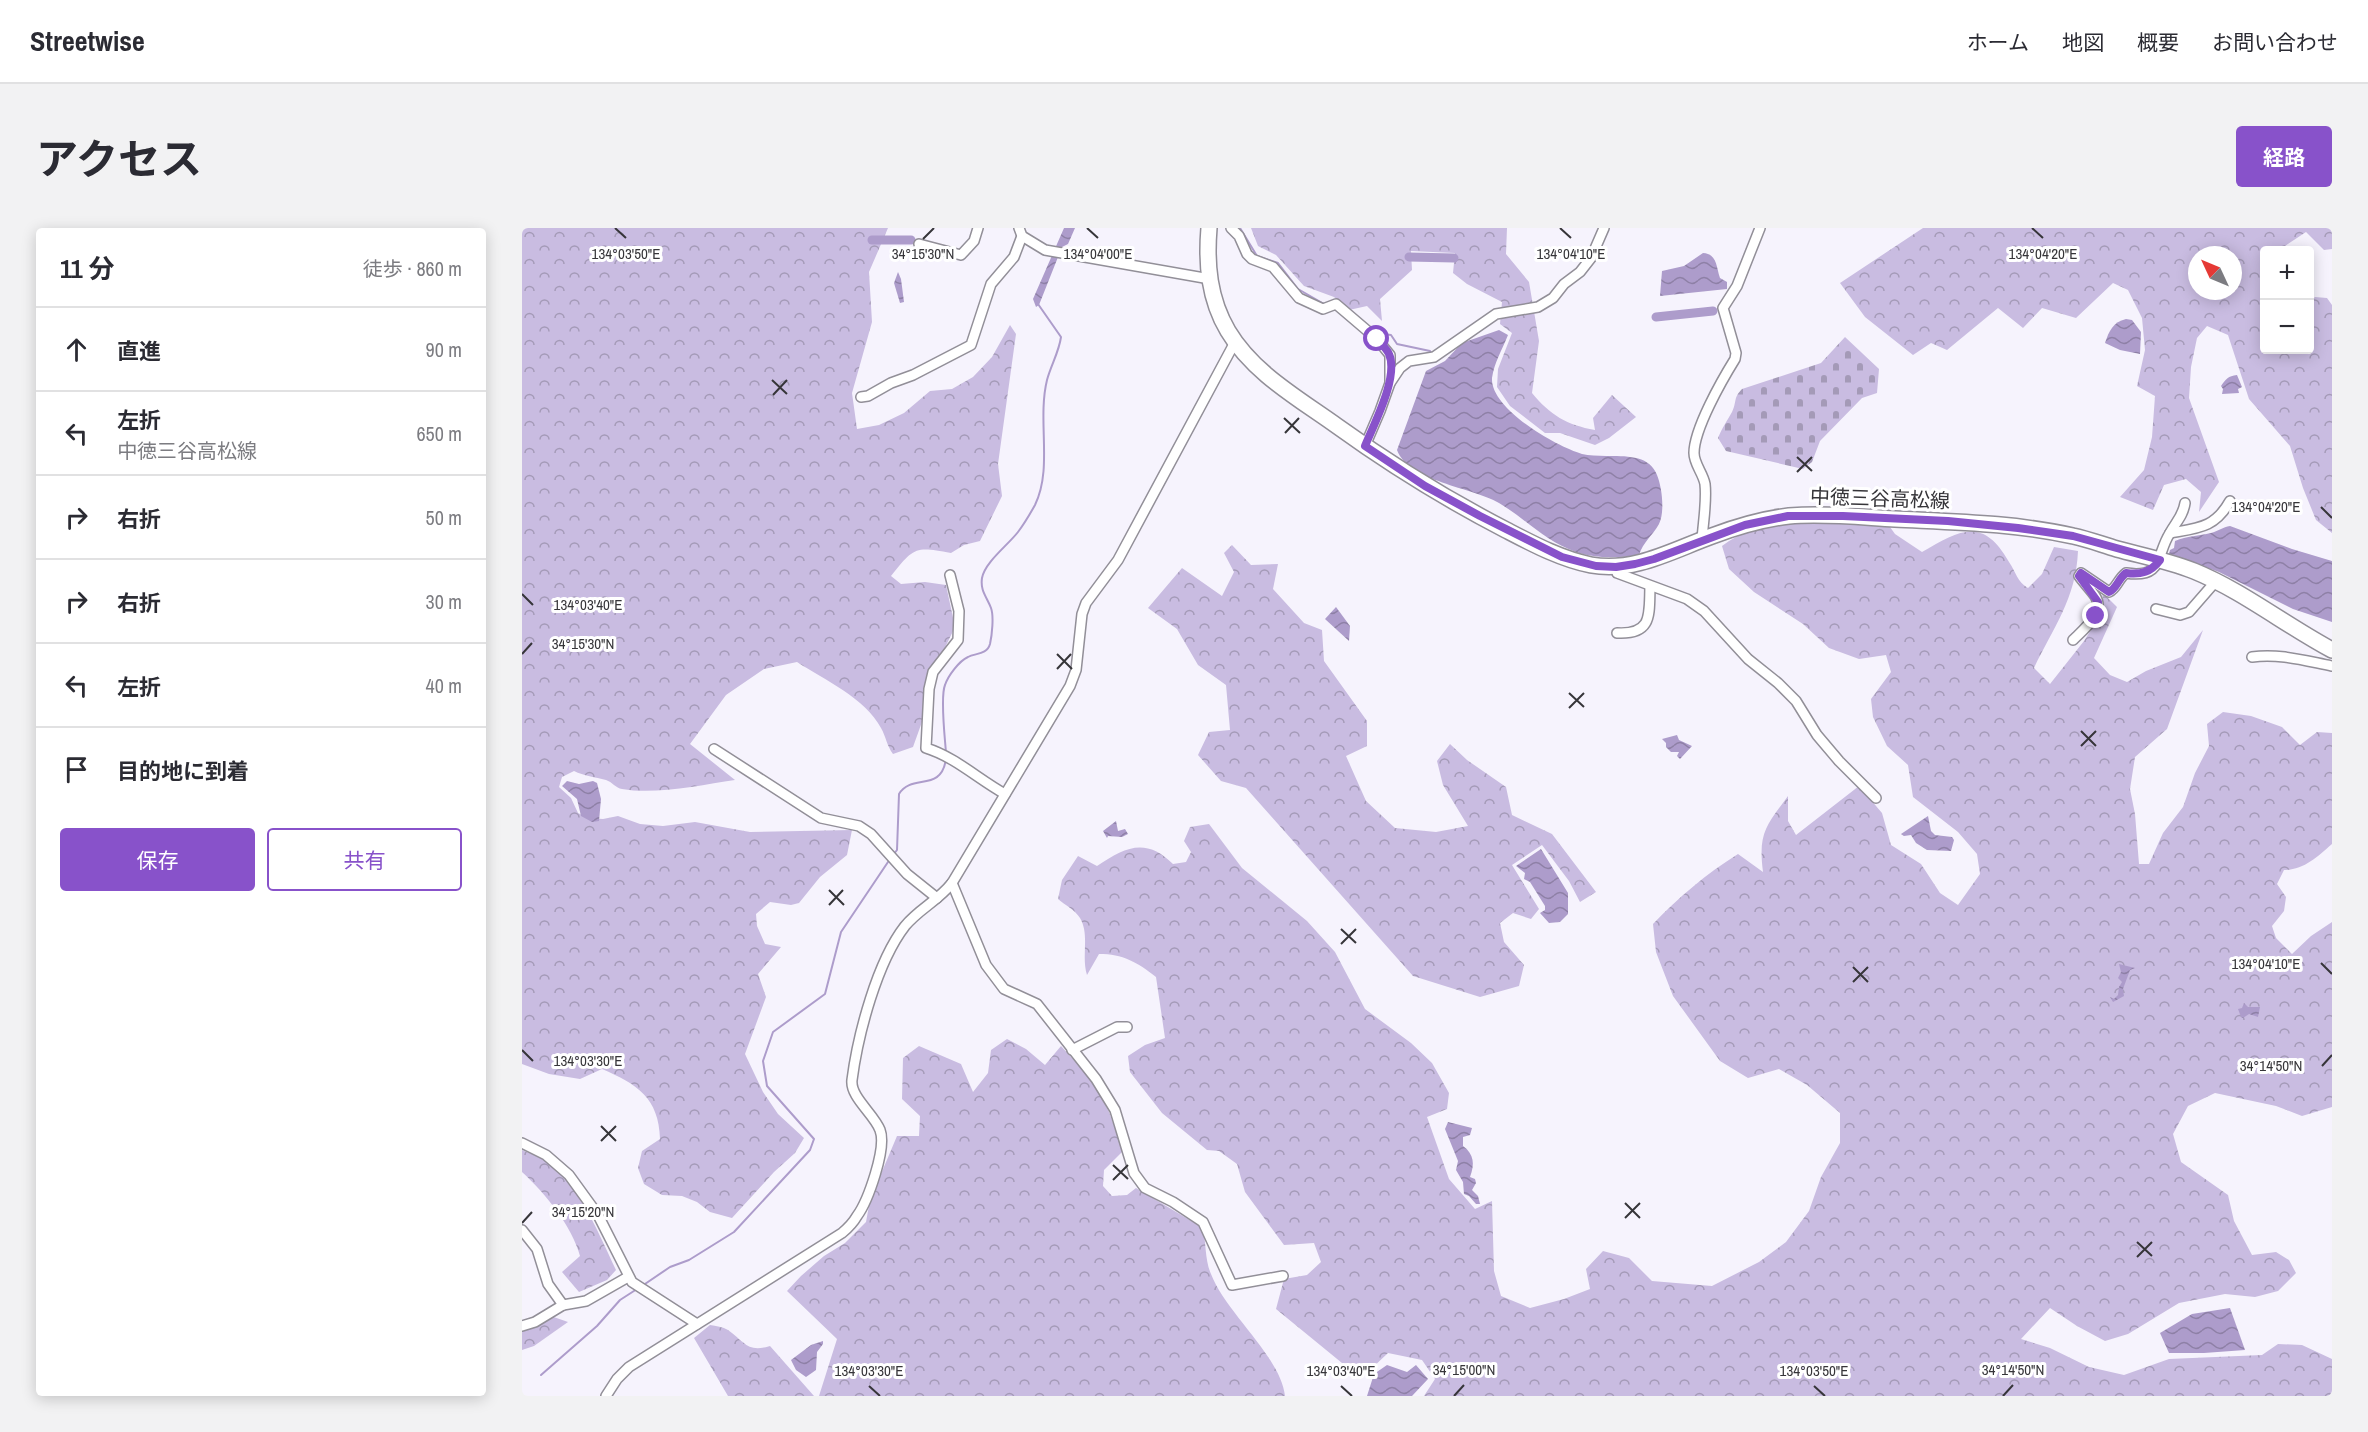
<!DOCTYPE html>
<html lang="ja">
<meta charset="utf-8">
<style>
body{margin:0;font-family:"Archivo Narrow","Noto Sans JP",sans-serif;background:#f2f2f3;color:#2b2b33}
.controls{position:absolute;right:18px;top:18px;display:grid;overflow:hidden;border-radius:6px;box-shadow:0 3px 15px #0003}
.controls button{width:54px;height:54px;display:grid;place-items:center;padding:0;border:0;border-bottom:2px solid #e1e1e2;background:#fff;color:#2b2b33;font:30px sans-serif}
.compass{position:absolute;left:1666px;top:18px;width:54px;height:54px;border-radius:50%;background:#fff;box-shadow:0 3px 15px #0003;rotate:314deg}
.stop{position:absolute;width:18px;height:18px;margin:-14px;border:4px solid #8852ca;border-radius:50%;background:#fff}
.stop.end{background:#8852ca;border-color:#fff;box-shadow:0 2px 6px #0008}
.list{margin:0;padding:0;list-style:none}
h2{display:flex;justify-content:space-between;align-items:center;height:78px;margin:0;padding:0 24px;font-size:26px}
h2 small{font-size:20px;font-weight:400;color:#7c7c81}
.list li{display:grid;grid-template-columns:39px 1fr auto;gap:18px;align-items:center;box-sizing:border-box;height:84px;padding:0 24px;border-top:2px solid #e1e1e2}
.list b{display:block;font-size:22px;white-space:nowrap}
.list p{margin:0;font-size:20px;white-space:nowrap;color:#7c7c81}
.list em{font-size:20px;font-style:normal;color:#7c7c81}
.actions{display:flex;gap:12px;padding:18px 24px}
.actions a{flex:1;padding:14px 0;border:2px solid #8852ca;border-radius:6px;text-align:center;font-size:21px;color:#8852ca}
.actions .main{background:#8852ca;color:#fff}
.icon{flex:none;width:33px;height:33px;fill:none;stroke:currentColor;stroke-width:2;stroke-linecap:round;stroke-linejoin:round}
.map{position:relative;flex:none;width:1810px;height:1168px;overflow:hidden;border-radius:6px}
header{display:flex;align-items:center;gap:36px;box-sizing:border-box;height:84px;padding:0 30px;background:#fff;border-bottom:2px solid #e1e1e2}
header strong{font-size:28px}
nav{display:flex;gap:33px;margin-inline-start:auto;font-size:21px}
.intro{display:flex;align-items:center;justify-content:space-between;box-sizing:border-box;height:144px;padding:0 36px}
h1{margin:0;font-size:42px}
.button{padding:15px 27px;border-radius:6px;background:#8852ca;color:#fff;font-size:21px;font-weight:700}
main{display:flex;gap:36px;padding:0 36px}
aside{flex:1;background:#fff;border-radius:6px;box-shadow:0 3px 15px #0003}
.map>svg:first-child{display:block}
</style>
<header>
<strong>Streetwise</strong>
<nav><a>ホーム</a><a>地図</a><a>概要</a><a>お問い合わせ</a></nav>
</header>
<div class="intro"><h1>アクセス</h1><a class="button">経路</a></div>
<main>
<aside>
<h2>11 分<small>徒歩 · 860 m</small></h2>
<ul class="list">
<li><svg class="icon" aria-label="ahead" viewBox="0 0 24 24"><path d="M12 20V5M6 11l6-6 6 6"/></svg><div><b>直進</b></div><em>90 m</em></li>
<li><svg class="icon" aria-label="left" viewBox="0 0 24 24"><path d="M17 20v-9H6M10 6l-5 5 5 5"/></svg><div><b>左折</b><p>中徳三谷高松線</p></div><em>650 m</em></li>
<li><svg class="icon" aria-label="right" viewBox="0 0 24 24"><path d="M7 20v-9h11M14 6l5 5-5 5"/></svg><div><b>右折</b></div><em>50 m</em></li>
<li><svg class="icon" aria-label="right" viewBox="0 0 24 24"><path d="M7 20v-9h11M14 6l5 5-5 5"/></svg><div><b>右折</b></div><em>30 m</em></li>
<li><svg class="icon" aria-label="left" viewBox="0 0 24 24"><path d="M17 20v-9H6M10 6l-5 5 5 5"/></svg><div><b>左折</b></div><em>40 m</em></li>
<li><svg class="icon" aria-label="arrive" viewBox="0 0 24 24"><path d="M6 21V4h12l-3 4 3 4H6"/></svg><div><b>目的地に到着</b></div></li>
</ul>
<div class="actions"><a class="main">保存</a><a>共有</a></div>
</aside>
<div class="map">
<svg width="1810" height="1168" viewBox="0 0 1810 1168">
<defs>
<pattern id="forest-crowns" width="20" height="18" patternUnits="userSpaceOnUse" patternTransform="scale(1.5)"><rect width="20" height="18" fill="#c9bce1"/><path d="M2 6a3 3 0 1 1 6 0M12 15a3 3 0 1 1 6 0" fill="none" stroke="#a49ab7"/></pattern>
<pattern id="cemetery-stones" width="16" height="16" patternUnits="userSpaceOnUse" patternTransform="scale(1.5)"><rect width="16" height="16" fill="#c9bce1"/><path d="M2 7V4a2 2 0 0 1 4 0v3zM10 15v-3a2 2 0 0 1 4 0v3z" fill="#a49ab7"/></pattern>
<pattern id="water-waves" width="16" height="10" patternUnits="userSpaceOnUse" patternTransform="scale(1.5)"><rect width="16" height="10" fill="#ad9ccb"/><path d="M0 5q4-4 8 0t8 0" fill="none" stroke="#8e80a6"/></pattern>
</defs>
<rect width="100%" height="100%" fill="#f6f3fd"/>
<g fill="url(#forest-crowns)" fill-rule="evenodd">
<path d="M0 0H366L347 44 350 94 330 165 335 201 357 197 382 185 408 163 430 161 451 149 470 129 488 97 494 106 476 236 480 268 458 313 442 317 429 325C393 318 392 319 369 348L379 356 403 354 424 357 433 399 415 436 405 480 391 519 371 526C365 518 364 509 359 500 343 470 303 452 275 434L242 441 204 467 168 516 213 552C179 557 133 567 100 561 94 560 90 554 84 552 73 549 62 548 52 543L40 549 37 559 49 570 56 585 66 590 81 591 96 588 118 596 141 598 173 594 228 604 330 602 325 627 298 649 277 675 269 677 248 674 234 686 235 698 243 716 259 719 236 746 244 769 223 826 241 864 256 886 282 910 273 925 252 944 210 990 188 984 175 974 160 968 140 967 122 956 116 940 120 923 138 911C137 870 115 856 80 841L58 851 27 846 0 836Z"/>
<path d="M729 0H985L984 26 1007 54 1017 113 1010 165C1028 187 1045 197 1073 202L1071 190 1090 167 1114 189 1087 210 1073 217 1038 205H1023L988 178 975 159 976 141 990 105 978 96 980 74 945 56 931 45 933 25 889 23 890 42 858 71 860 93 845 78 827 82 812 69 782 58 754 27 736 18Z"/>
<path d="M1401 0H1810V21L1802 22 1784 4 1757 22H1742V122H1788V73L1793 69 1805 70 1810 77V305L1794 292 1781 260 1768 218 1727 171 1706 107 1685 98 1675 110 1669 139 1667 170 1697 254 1677 284 1679 264 1664 251 1642 257 1631 282 1598 269 1622 242 1630 209 1633 168 1615 158 1623 122 1620 90 1606 62 1591 55 1554 90 1520 80 1501 100 1476 80 1425 122 1409 115 1391 127 1343 89 1318 55ZM1675 27H1711V63H1675Z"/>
<path d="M1273 292 1323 294 1368 299 1373 306 1400 324C1438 302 1461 288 1487 334 1494 344 1495 354 1506 360L1520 346 1532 319 1556 323C1554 371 1531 400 1512 440L1528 456 1562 413 1582 381 1580 364 1595 379 1572 430 1588 447 1605 454 1624 443 1659 429 1681 402 1645 501 1613 529 1608 561 1613 586 1617 636H1627L1641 605 1661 579 1673 545 1687 518 1685 496 1701 484 1729 488 1760 499 1778 517 1795 504 1810 505V616C1795 629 1782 642 1762 642L1755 656 1764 669 1762 683 1750 698 1754 710 1770 726 1789 708 1810 694V879L1780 888 1754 878 1693 865 1666 878 1651 906 1659 934 1706 967 1712 993 1730 1027 1754 1024 1767 1032 1774 1045 1756 1063 1733 1069 1703 1066 1657 1075 1606 1106 1583 1113 1555 1098 1528 1080 1499 1111 1528 1120 1567 1139 1602 1147 1647 1131 1740 1127 1756 1116 1780 1117 1810 1131V1168H902L913 1151 900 1132 866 1125 848 1142 831 1144 754 1081 762 1051 785 1047 799 1034 792 1015 762 1017 723 964 715 936 697 923 685 922 640 885 608 844 606 828 623 817 643 810 634 749C615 734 601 726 577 726L565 747C559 728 568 707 558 690 553 682 543 677 536 671L540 652 556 628 575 638C603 619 624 609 651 636L664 634 669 624 662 613 668 599 687 596 720 640 785 693 813 724 843 781 889 815 910 835 927 865 925 881 905 889 927 951 953 981 970 973 972 1043 979 1068 1008 1080 1042 1071 1068 1061 1064 1041 1081 1023 1107 1030 1130 1053 1190 1058 1237 1034 1264 1014 1287 983 1299 949 1318 915V885L1285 857 1257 841 1226 850 1198 833 1151 768 1134 724 1131 696C1157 669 1184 646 1216 626L1241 644C1236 605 1244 598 1266 568V593L1274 607 1337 558 1360 585 1369 617 1399 636 1418 665 1436 677 1458 646 1455 626 1436 604 1391 569 1386 537 1365 518 1351 489 1349 471 1369 444 1364 427 1337 431 1307 420 1281 396 1232 364 1207 341 1200 318C1222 302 1247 296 1273 292Z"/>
<polygon points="710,317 729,337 756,336 751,361 782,395 800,402 802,433 845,493 845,518 824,528 844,573 873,600 914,604 946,598 921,557 915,533 928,516 945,532 984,559 990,587 1030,606 1074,664 1058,674 1047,653 1020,617 990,637 1017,681 1009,691 991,685 978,695 982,714 1002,737 997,758 958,769 891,748 724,560 699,553 676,527 687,504 708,502 704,457 676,437 655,401 626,380 660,340 700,368 712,344 702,325"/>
<path d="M485 811 504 821 523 837 539 818 570 852 587 884 601 923 582 942 581 958 590 968 605 967 614 960 681 1000C684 1014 683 1033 689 1046 704 1085 759 1129 763 1168H297L315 1111 265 1063 279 1048 302 1028 323 1015 344 994 348 972 375 908H397L398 888 380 871 381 830 397 818 439 836 451 864 466 845 469 822Z"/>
<path d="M0 922C9 926 22 930 30 937 60 964 77 1006 94 1042L85 1052 57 1064 40 1044 58 1028C50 998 23 965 0 944Z"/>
<polygon points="26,1087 46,1094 12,1118 0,1122 0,1099"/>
<path d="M188 1097C194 1098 201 1099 206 1102 223 1114 225 1125 248 1118L292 1168H206L172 1110Z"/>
</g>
<path fill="url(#cemetery-stones)" d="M1323 109 1357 141 1355 165 1340 170 1298 213 1290 234 1281 241 1204 223 1196 210C1200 200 1205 193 1210 184 1215 174 1211 170 1220 161L1299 135Z"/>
<g fill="url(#water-waves)">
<polygon points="542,0 553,0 546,16 540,19 517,77 514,79 511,71"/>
<path d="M1181 25C1195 26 1194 38 1198 50L1205 54V61L1138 68 1140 43 1162 38Z"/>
<polygon points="376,44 379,51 382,74 378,75 372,55"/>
<path d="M1604 91 1610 92 1619 104 1618 126 1598 122 1583 115C1587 103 1591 94 1604 91Z"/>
<path d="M977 102 986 107C980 122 972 135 970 150 968 181 1035 219 1060 226 1083 232 1125 219 1135 247 1140 259 1143 284 1137 296 1131 307 1121 314 1117 327 1096 330 1075 331 1054 324 1024 314 1004 291 977 275 950 259 887 254 875 222L904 143 923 133 940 115Z"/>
<path d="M1715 147 1720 159 1716 161 1717 165 1700 166 1701 161 1699 158C1704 151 1706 148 1715 147Z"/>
<path d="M1708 298 1770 321 1810 333V394L1771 381 1697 344 1647 326 1648 322 1652 320 1653 313C1665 308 1677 308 1689 305 1696 303 1701 299 1708 298Z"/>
<polygon points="814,379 828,398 827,413 803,391"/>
<polygon points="1155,507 1157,512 1170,518 1158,531 1155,528 1157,524 1149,524 1144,519 1144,515 1140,511"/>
<polygon points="45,553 57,556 71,553 75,555 79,571 77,593 70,594 59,588 55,571 40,558"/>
<polygon points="1406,588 1409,603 1413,607 1430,609 1432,612 1429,623 1405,622 1394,615 1389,607 1382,608 1379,606"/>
<polygon points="594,593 596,603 603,601 606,606 600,609 586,608 585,610 581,603"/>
<polygon points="1019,621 1046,665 1046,686 1038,694 1027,695 1018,685 1023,682 1023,678 1008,654 1002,651 1003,645 994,638"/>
<polygon points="1597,736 1613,740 1608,742 1601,761 1602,768 1591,774 1588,769 1592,771 1596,767 1597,759 1600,754 1596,750 1599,744"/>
<polygon points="1722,775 1726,779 1738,779 1736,789 1727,786 1721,790 1719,789 1716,781 1720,780"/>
<path d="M926 894 950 900 948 907 941 909V918C952 926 953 936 948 949L953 951 954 955 950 962 956 968 958 976H954L947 968 942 966 941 954 934 942 936 933 923 901Z"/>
<polygon points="1708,1080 1723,1122 1682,1125 1647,1125 1638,1105 1670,1086"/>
<polygon points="301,1113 301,1116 295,1124 294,1142 284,1149 274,1142 269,1132 289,1117"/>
<polygon points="865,1137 885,1144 894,1137 906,1151 890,1168 845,1168 852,1146"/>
</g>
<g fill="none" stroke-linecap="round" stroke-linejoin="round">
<g stroke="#ad9ccb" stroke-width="2">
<polyline points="718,0 735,28 756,35 776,61 802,76"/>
<polyline points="854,105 869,107 875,116 908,123 910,126"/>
<path d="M424 525C423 510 418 469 423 457 426 448 437 433 446 429 453 425 465 427 468 416 470 407 472 388 469 380 465 369 458 363 460 350 463 334 486 317 496 304 502 296 508 286 513 277 531 240 515 193 525 152 529 137 537 124 539 109L516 76"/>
<path d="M371 627 375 622 377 566C390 545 419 565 424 531"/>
<polyline points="120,1058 148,1039 167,1032 212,1004 288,922 292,911 245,858 241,833 251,804 303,766 319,704 368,631"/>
<polyline points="19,1147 75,1098 98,1072 115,1061"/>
</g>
<g stroke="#ad9ccb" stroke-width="9">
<polyline points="350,12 389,12"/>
<polyline points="887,29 932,30"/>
<polyline points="1134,89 1191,83"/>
</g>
<defs>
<g id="minor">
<polyline points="497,0 500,8 523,22 688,51"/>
<polyline points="709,0 717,8 725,26 730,31 751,39 777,70 801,81 814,76 855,111 868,127 868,155"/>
<polyline points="397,16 439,27 452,13 456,0"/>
<polyline points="339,169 346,168 369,155 391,147 449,117 469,56 492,29 500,8"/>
<polyline points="843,218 858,183 868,155 878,140 887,133 912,129 974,86 1016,79 1031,70 1042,56 1058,44 1069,30 1082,0"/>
<path d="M1648 305C1676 300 1693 300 1708 273"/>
<path d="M1180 312C1181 295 1185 274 1183 256 1181 245 1172 236 1172 225 1172 201 1200 152 1213 131L1214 125 1201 80 1215 58 1238 0"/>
<polyline points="1094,339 1095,345 1165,371 1182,383 1226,431 1256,455 1274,473 1295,507 1317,533 1354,570"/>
<path d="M428 347 437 383 436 412 411 444 407 461 404 520C433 529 456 551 483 566"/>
<polyline points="1634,381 1658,387 1667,384 1694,353"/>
<path d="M1095 405C1131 407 1127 386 1128 359"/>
<path d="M1551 412C1562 401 1584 384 1573 368 1568 361 1562 355 1557 348L1559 345 1587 364C1595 360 1596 351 1604 345 1642 351 1634 326 1648 305 1654 294 1661 288 1663 275"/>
<path d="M1730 429C1757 425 1784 433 1810 438"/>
<polyline points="192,521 299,590 337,598 349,606 385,646 415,670"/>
<polyline points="430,655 464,737 482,761 515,776 574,851 593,882 612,945 623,960 651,974 681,994 710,1057 761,1048"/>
<polyline points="550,822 595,799 605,799"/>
<polyline points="0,915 24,927 47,947 76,987 110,1054 175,1096"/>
<polyline points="0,1002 15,1021 26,1056 41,1077"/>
<polyline points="0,1098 13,1094 41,1077 64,1073 106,1049"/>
<path d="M84 1168 95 1151 107 1139 320 1005C326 1000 331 995 335 988 346 973 365 920 358 902 352 886 328 869 330 852 336 806 355 734 383 698 397 681 417 672 430 655L548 458 554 442 560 386 564 375 596 332 713 114"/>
</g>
<path id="primary" d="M687 0C684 36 687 71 706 103 731 145 776 170 815 198 869 237 924 271 984 302 1011 316 1039 331 1069 337 1112 345 1151 322 1190 308 1214 299 1241 291 1267 288 1302 285 1338 289 1373 291 1432 294 1493 295 1551 308 1566 311 1581 317 1595 321 1621 328 1647 333 1672 343 1721 363 1763 397 1810 422"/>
</defs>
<use href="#minor" stroke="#928f98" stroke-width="12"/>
<use href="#primary" stroke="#928f98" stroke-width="18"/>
<use href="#minor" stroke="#fff" stroke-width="9"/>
<use href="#primary" stroke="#fff" stroke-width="15"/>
</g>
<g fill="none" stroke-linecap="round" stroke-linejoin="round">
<path stroke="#8852ca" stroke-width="8" d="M855 111C859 116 865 121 867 126 877 149 852 196 843 218L903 258 958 288 1040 329 1074 338 1094 339 1113 336 1132 331 1223 297 1266 288H1321L1426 293 1496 300 1551 308 1638 332C1629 344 1619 347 1604 345 1596 351 1595 360 1587 364L1559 345 1557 348 1576 374 1574 388"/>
</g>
<path fill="none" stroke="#363539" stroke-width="2" d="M93 0 104 10M565 0 576 10M1038 0 1049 10M1510 0 1521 10M401 11 412 0M250 152 265 166M251 167 265 152M762 190 778 205M763 205 777 190M1275 229 1290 243M1275 244 1290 229M1799 279 1810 290M0 366 11 377M0 426 10 415M535 426 550 441M535 441 549 426M1047 465 1062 479M1047 480 1062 465M1559 503 1574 518M1559 518 1574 503M307 662 322 677M307 677 321 662M819 701 834 715M819 716 834 701M1799 735 1810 746M1331 739 1346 754M1331 754 1346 739M0 822 11 833M1800 838 1810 827M79 898 94 913M79 913 94 898M591 937 606 951M591 952 606 937M1103 975 1118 990M1103 990 1118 975M0 995 10 984M1615 1014 1630 1028M1615 1029 1630 1014M347 1158 358 1168M819 1158 830 1168M1292 1158 1303 1168M932 1168 942 1157M1481 1168 1491 1157"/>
<g text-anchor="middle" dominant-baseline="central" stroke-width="6" stroke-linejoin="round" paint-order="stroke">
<g font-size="20" fill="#363539" stroke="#fff">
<text transform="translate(1358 270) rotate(2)">中徳三谷高松線</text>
</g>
</g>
<g font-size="15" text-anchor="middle" fill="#363539" stroke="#fff" stroke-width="6" stroke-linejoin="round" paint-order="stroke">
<text x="104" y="31">134°03'50"E</text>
<text x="576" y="31">134°04'00"E</text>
<text x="1049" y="31">134°04'10"E</text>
<text x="1521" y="31">134°04'20"E</text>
<text x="401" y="31">34°15'30"N</text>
<text x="1744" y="284">134°04'20"E</text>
<text x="66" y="382">134°03'40"E</text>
<text x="61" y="421">34°15'30"N</text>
<text x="1744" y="741">134°04'10"E</text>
<text x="66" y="838">134°03'30"E</text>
<text x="1749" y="843">34°14'50"N</text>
<text x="61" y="989">34°15'20"N</text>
<text x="942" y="1147">34°15'00"N</text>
<text x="1491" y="1147">34°14'50"N</text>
<text x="347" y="1148">134°03'30"E</text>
<text x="819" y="1148">134°03'40"E</text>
<text x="1292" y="1148">134°03'50"E</text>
</g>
</svg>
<div class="controls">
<button>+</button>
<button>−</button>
</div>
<svg class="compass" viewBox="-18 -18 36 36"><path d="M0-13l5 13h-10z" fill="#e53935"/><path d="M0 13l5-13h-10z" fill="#7c7c81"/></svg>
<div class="stop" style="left:855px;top:111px"></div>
<div class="stop end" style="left:1574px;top:388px"></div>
</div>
</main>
